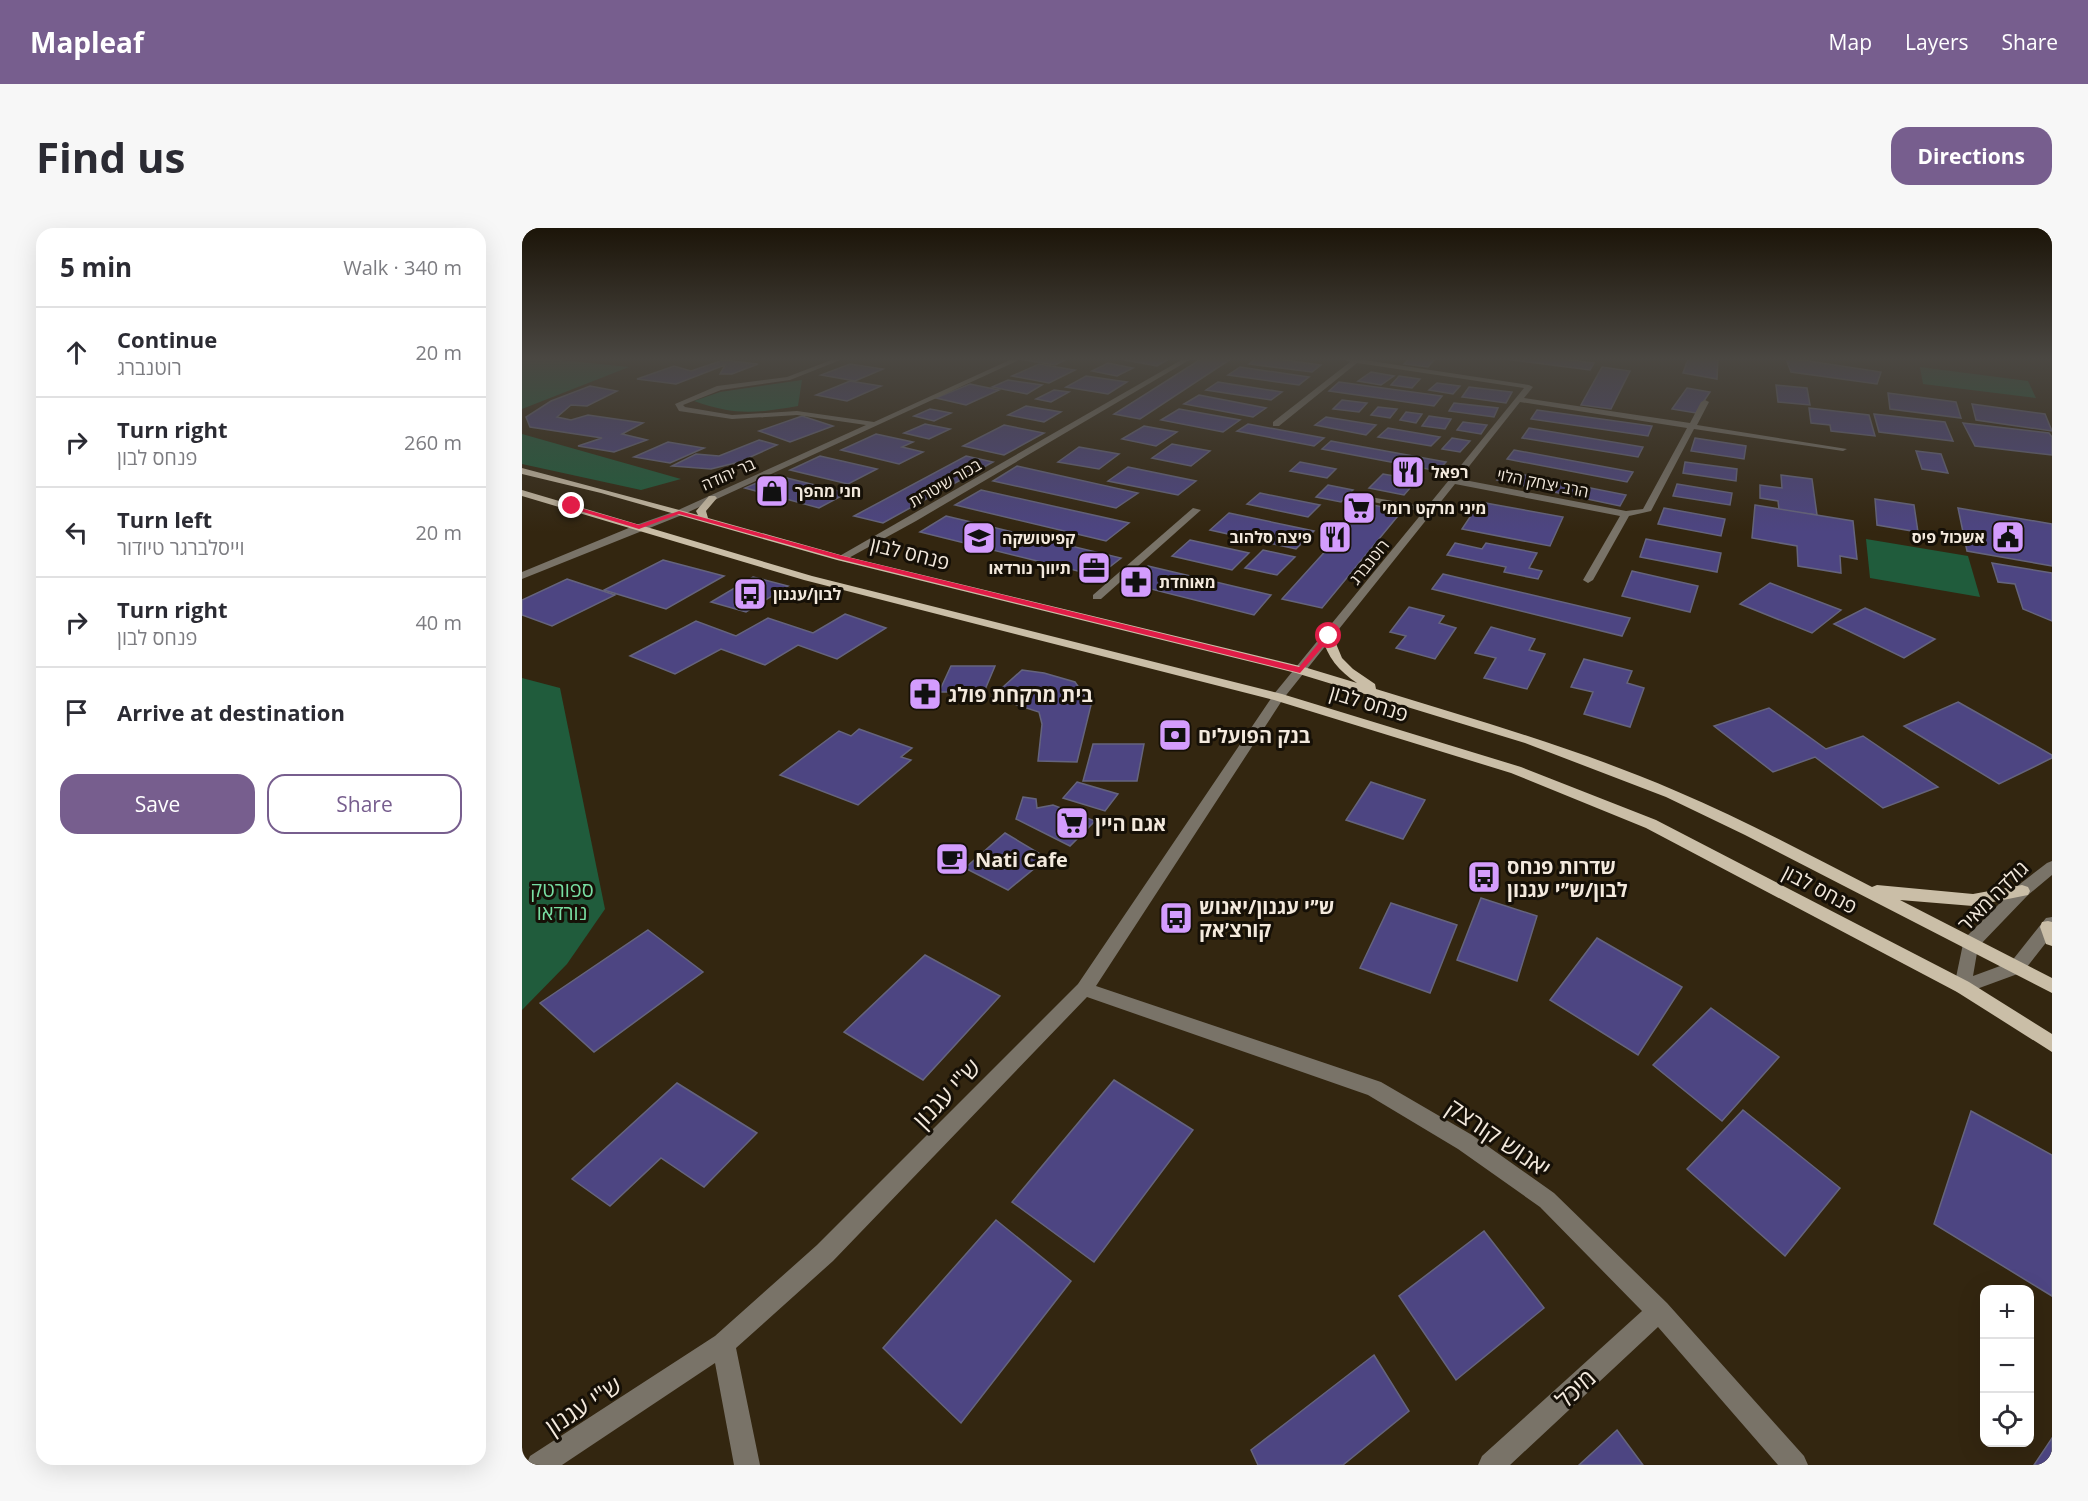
<!DOCTYPE html>
<meta charset="utf-8">
<style>
body{margin:0;font-family:"Open Sans",Heebo,sans-serif;background:#f7f7f7;color:#2b2b33}
.controls{position:absolute;right:18px;bottom:18px;display:grid;overflow:hidden;border-radius:12px;box-shadow:0 6px 24px #0002}
.controls button{width:54px;height:54px;display:grid;place-items:center;padding:0;border:0;border-bottom:2px solid #e1e1e2;background:#fff;color:#2b2b33;font:30px sans-serif}
.stop{position:absolute;width:18px;height:18px;margin:-14px;border:4px solid #e11d48;border-radius:50%;background:#fff}
.stop.end{background:#e11d48;border-color:#fff;box-shadow:0 2px 6px #0008}
.list{margin:0;padding:0;list-style:none}
h2{display:flex;justify-content:space-between;align-items:center;height:78px;margin:0;padding:0 24px;font-size:26px}
h2 small{font-size:20px;font-weight:400;color:#7c7c81}
.list li{display:grid;grid-template-columns:39px 1fr auto;gap:18px;align-items:center;box-sizing:border-box;height:90px;padding:0 24px;border-top:2px solid #e1e1e2}
.list b{display:block;font-size:22px;white-space:nowrap}
.list p{margin:0;font-size:20px;white-space:nowrap;color:#7c7c81}
.list em{font-size:20px;font-style:normal;color:#7c7c81}
.actions{display:flex;gap:12px;padding:18px 24px}
.actions a{flex:1;padding:14px 0;border:2px solid #775e8e;border-radius:18px;text-align:center;font-size:21px;color:#775e8e}
.actions .main{background:#775e8e;color:#fff}
.icon{flex:none;width:33px;height:33px;fill:none;stroke:currentColor;stroke-width:2;stroke-linecap:round;stroke-linejoin:round}
.map{position:relative;flex:none;width:1530px;height:1237px;overflow:hidden;border-radius:18px}
header{display:flex;align-items:center;gap:36px;box-sizing:border-box;height:84px;padding:0 30px;background:#775e8e;color:#fff}
header strong{font-size:28px}
nav{display:flex;gap:33px;margin-inline-start:auto;font-size:21px}
.intro{display:flex;align-items:center;justify-content:space-between;box-sizing:border-box;height:144px;padding:0 36px}
h1{margin:0;font-size:42px}
.button{padding:15px 27px;border-radius:18px;background:#775e8e;color:#fff;font-size:21px;font-weight:700}
main{display:flex;gap:36px;padding:0 36px}
aside{flex:1;background:#fff;border-radius:18px;box-shadow:0 6px 24px #0002}
.map>svg:first-child{display:block}
</style>
<header>
<strong>Mapleaf</strong>
<nav><a>Map</a><a>Layers</a><a>Share</a></nav>
</header>
<div class="intro"><h1>Find us</h1><a class="button">Directions</a></div>
<main>
<aside>
<h2>5 min<small>Walk · 340 m</small></h2>
<ul class="list">
<li><svg class="icon" aria-label="ahead" viewBox="0 0 24 24"><path d="M12 20V5M6 11l6-6 6 6"/></svg><div><b>Continue</b><p>רוטנברג</p></div><em>20 m</em></li>
<li><svg class="icon" aria-label="right" viewBox="0 0 24 24"><path d="M7 20v-9h11M14 6l5 5-5 5"/></svg><div><b>Turn right</b><p>פנחס לבון</p></div><em>260 m</em></li>
<li><svg class="icon" aria-label="left" viewBox="0 0 24 24"><path d="M17 20v-9H6M10 6l-5 5 5 5"/></svg><div><b>Turn left</b><p>וייסלברגר טיודור</p></div><em>20 m</em></li>
<li><svg class="icon" aria-label="right" viewBox="0 0 24 24"><path d="M7 20v-9h11M14 6l5 5-5 5"/></svg><div><b>Turn right</b><p>פנחס לבון</p></div><em>40 m</em></li>
<li><svg class="icon" aria-label="arrive" viewBox="0 0 24 24"><path d="M6 21V4h12l-3 4 3 4H6"/></svg><div><b>Arrive at destination</b></div></li>
</ul>
<div class="actions"><a class="main">Save</a><a>Share</a></div>
</aside>
<div class="map">
<svg width="1530" height="1237" viewBox="0 0 1530 1237">
<rect width="100%" height="100%" fill="#332610"/>
<g fill="#205c3c">
<polygon points="0,131 29,131 107,139 0,181"/>
<polygon points="1398,139 1506,153 1514,170 1401,156"/>
<path d="M280 152 276 178C234 185 214 188 172 173L198 164Z"/>
<polygon points="0,206 159,251 119,262 0,236"/>
<polygon points="1344,311 1446,328 1458,369 1348,350"/>
<polygon points="0,450 38,460 83,681 45,736 0,782"/>
</g>
<g fill="#4d4582" stroke="#65647d" stroke-width="1.5">
<polygon points="504,131 545,131 533,137 502,132"/>
<polygon points="597,131 647,131 635,138"/>
<polygon points="679,131 709,131 618,191 592,186"/>
<polygon points="733,131 755,131 799,137 790,144 727,136"/>
<polygon points="887,131 913,131 906,139 882,136"/>
<polygon points="983,131 1041,131 1072,135 1068,142"/>
<polygon points="1166,131 1196,131 1195,151 1161,145"/>
<polygon points="1264,131 1274,131 1359,144 1355,156 1269,144"/>
<polygon points="201,132 236,136 210,146 198,146 203,137 154,156 115,151 152,138 169,143"/>
<polygon points="586,135 611,140 595,148 570,143"/>
<polygon points="328,136 361,141 333,153 299,147"/>
<polygon points="517,136 553,142 527,155 490,148"/>
<polygon points="718,139 787,149 777,157 706,147"/>
<polygon points="1080,139 1108,143 1089,181 1059,177"/>
<polygon points="849,144 872,148 859,157 836,153"/>
<polygon points="564,148 605,154 586,166 544,159"/>
<polygon points="877,148 898,151 890,160 869,157"/>
<polygon points="486,152 520,157 505,166 470,159"/>
<polygon points="328,153 359,158 325,173 294,167"/>
<polygon points="696,154 760,164 749,172 684,162"/>
<polygon points="817,154 920,168 912,178 807,163"/>
<polygon points="915,155 938,158 931,166 907,162"/>
<polygon points="448,156 477,162 444,177 414,170"/>
<polygon points="1254,157 1285,160 1288,177 1256,174"/>
<polygon points="68,158 95,163 65,178 49,177 35,189 49,192 66,187 121,195 100,206 125,212 92,224 56,218 80,210 8,199 4,189 29,173"/>
<polygon points="947,159 990,164 984,175 940,169"/>
<polygon points="1165,160 1188,164 1174,185 1150,181"/>
<polygon points="532,162 547,164 529,174 514,171"/>
<polygon points="1366,165 1434,174 1439,190 1368,181"/>
<polygon points="677,167 744,180 731,189 662,176"/>
<polygon points="820,172 845,175 837,184 811,181"/>
<polygon points="932,175 976,180 972,189 927,183"/>
<polygon points="1450,176 1523,186 1530,203 1454,192"/>
<polygon points="504,178 539,184 522,194 486,187"/>
<polygon points="856,179 875,181 868,190 849,187"/>
<polygon points="1287,180 1347,187 1353,208 1309,203 1308,197 1289,195"/>
<polygon points="408,181 429,185 412,193 392,188"/>
<polygon points="657,181 718,192 701,204 639,192"/>
<polygon points="1015,182 1130,198 1126,208 1009,191"/>
<polygon points="884,184 900,186 894,195 878,192"/>
<polygon points="1352,186 1423,194 1431,213 1357,204"/>
<polygon points="280,188 311,198 268,214 237,203"/>
<polygon points="907,188 929,191 923,201 900,198"/>
<polygon points="804,189 854,197 844,207 793,197"/>
<polygon points="941,194 965,197 959,206 935,202"/>
<polygon points="1441,195 1527,205 1530,209 1530,227 1453,218"/>
<polygon points="403,196 428,201 407,211 382,205"/>
<polygon points="726,196 802,210 792,218 715,203"/>
<polygon points="482,197 522,205 482,227 441,218"/>
<polygon points="622,198 655,204 634,218 600,211"/>
<polygon points="866,200 918,209 909,218 856,209"/>
<polygon points="1007,200 1121,219 1116,229 1000,210"/>
<polygon points="354,206 391,214 380,219 401,224 377,236 319,222"/>
<polygon points="930,210 948,213 938,224 920,221"/>
<polygon points="1173,210 1224,218 1222,231 1169,223"/>
<polygon points="237,212 255,217 217,234 189,241 150,238 174,226 197,228"/>
<polygon points="809,213 924,234 916,243 800,221"/>
<polygon points="146,214 182,220 148,235 112,229"/>
<polygon points="650,216 688,223 669,238 630,230"/>
<polygon points="557,219 597,226 577,241 536,234"/>
<polygon points="992,222 1111,244 1105,254 985,231"/>
<polygon points="1394,223 1419,226 1426,245 1400,241"/>
<polygon points="298,228 355,241 326,256 268,242"/>
<polygon points="444,228 471,234 361,295 332,288"/>
<polygon points="778,234 814,241 805,250 768,243"/>
<polygon points="1163,234 1215,241 1214,253 1161,245"/>
<polygon points="495,238 616,265 594,280 471,253"/>
<polygon points="606,239 674,253 656,267 586,253"/>
<polygon points="983,243 1104,267 1098,278 975,252"/>
<polygon points="861,246 895,252 882,267 847,260"/>
<polygon points="253,247 325,265 297,280 223,260"/>
<polygon points="1259,247 1290,251 1295,287 1257,282 1256,273 1238,270 1238,257 1260,260"/>
<polygon points="1155,256 1210,265 1208,277 1151,268"/>
<polygon points="806,257 831,262 819,274 794,269"/>
<polygon points="459,262 607,295 584,313 433,277"/>
<polygon points="738,265 798,277 786,289 725,276"/>
<polygon points="1353,271 1392,277 1396,304 1355,297"/>
<polygon points="958,274 1041,289 1028,318 940,301"/>
<polygon points="846,276 880,283 800,380 760,371"/>
<polygon points="1233,277 1331,293 1335,331 1318,328 1319,345 1276,338 1275,318 1230,310"/>
<polygon points="1142,280 1203,291 1199,308 1136,296"/>
<polygon points="1436,280 1530,296 1530,338 1445,323"/>
<polygon points="707,285 792,303 774,321 688,302"/>
<polygon points="424,288 599,330 576,348 398,304"/>
<polygon points="1124,311 1199,325 1195,344 1118,329"/>
<polygon points="668,312 727,325 710,342 650,328"/>
<polygon points="933,315 960,321 964,315 1015,325 1007,340 1020,343 1016,351 982,344 984,339 925,327"/>
<polygon points="741,322 773,329 755,347 723,340"/>
<polygon points="141,332 202,348 144,381 82,362"/>
<polygon points="1470,335 1530,345 1530,393 1501,381 1493,356 1476,354"/>
<polygon points="626,338 749,367 732,387 605,355"/>
<polygon points="1110,343 1176,358 1168,384 1100,368"/>
<polygon points="921,346 1108,390 1100,408 910,361"/>
<polygon points="231,349 266,358 224,384 189,374"/>
<polygon points="45,351 93,367 30,398 0,387 0,372"/>
<polygon points="1248,355 1319,382 1290,405 1218,376"/>
<polygon points="887,379 922,388 917,395 934,400 913,431 874,420 884,408 868,404"/>
<polygon points="1343,380 1413,411 1382,430 1312,396"/>
<polygon points="323,386 364,400 315,431 276,417 243,437 199,421 153,446 108,428 174,393 214,408 246,390 291,405"/>
<polygon points="969,399 1013,411 1007,422 1023,426 1005,461 962,450 974,430 953,425"/>
<polygon points="1062,431 1110,443 1105,455 1122,460 1108,499 1062,486 1071,464 1049,459"/>
<polygon points="429,438 473,438 462,464 417,464"/>
<polygon points="500,442 522,445 553,454 569,477 555,534 516,533 520,496 517,484 470,469"/>
<polygon points="1436,474 1530,527 1530,530 1477,556 1382,498"/>
<polygon points="1247,480 1304,521 1341,508 1416,559 1361,580 1293,529 1251,544 1192,498"/>
<polygon points="337,501 390,520 379,529 389,532 336,577 258,547 317,503 329,508"/>
<polygon points="571,516 622,516 615,553 561,553"/>
<polygon points="555,554 596,566 583,583 541,570"/>
<polygon points="849,554 903,572 881,611 824,592"/>
<polygon points="501,569 514,571 515,580 531,577 573,593 548,618 494,591"/>
<polygon points="483,605 525,630 486,662 443,640"/>
<polygon points="959,670 1015,688 995,753 935,732"/>
<polygon points="869,675 935,697 908,765 838,740"/>
<polygon points="126,702 181,744 72,824 18,775"/>
<polygon points="1075,710 1160,759 1116,827 1028,772"/>
<polygon points="403,727 478,768 401,852 322,804"/>
<polygon points="1189,780 1257,829 1200,893 1131,837"/>
<polygon points="592,852 671,902 572,1034 490,974"/>
<polygon points="155,855 235,905 182,959 139,930 88,978 50,951"/>
<polygon points="1221,882 1318,960 1263,1028 1165,941"/>
<polygon points="1449,883 1530,927 1530,1068 1412,996"/>
<polygon points="474,992 549,1053 439,1195 361,1120"/>
<polygon points="962,1003 1022,1080 934,1152 877,1068"/>
<polygon points="852,1127 887,1183 821,1237 736,1237 729,1222"/>
<polygon points="1095,1202 1121,1237 1057,1237"/>
<polygon points="1530,1210 1530,1237 1512,1237"/>
</g>
<g fill="none" stroke-linecap="round" stroke-linejoin="round">
<g fill="#797368" fill-rule="evenodd">
<polygon points="312,131 321,131 268,152 199,162 161,177 163,179 210,187 275,183 352,194 490,131 499,131 160,287 0,351 0,344 114,297 154,283 344,197 275,187 210,191 157,183 153,176 195,158 265,149"/>
<polygon points="661,131 669,131 394,293 323,332 314,330"/>
<path d="M819 131H836L1007 157 1011 159 1002 170 1168 195 1179 174 1183 172 1187 174 1175 197 1325 221 1321 223 1172 201 1129 283 1107 288 1071 352 1066 355 1061 352 1098 288 933 256 761 471 574 758 859 854 950 907 1032 965 1145 1075 1282 1228 1286 1237H1256L1136 1099 988 1237H956L960 1228 1120 1083 1018 979 936 921 846 867 565 769 311 1033 214 1120 238 1237H212L193 1135 40 1237H4L8 1228 193 1108 295 1017 556 756 752 466 901 284 831 270V266L905 279 1002 160 835 135 757 198H751V194L828 134ZM998 174 1165 200 1121 281 1104 283 937 251Z"/>
<polygon points="671,280 679,282 579,371 571,371 571,367"/>
<polygon points="1530,633 1530,647 1506,667 1456,719 1451,748 1489,734 1524,690 1530,689 1530,707 1501,744 1441,766 1435,764 1432,759 1442,711 1494,659 1525,635"/>
</g>
<g fill="#cabea7" fill-rule="evenodd">
<path d="M0 240 176 287 174 283 187 268H193L195 270 184 283 186 290 322 328 782 439 835 455C817 443 805 429 800 408L806 405 810 406 820 430 831 441 853 456 854 461C955 492 1057 521 1154 563 1221 591 1285 626 1350 659L1355 657 1451 666 1500 657 1506 659 1508 663 1506 667 1451 678 1378 672 1530 750V765L1223 607 1144 569 1003 515 774 445 315 332 79 265 0 246Z"/>
<polygon points="0,262 290,348 760,466 999,539 1134,592 1447,754 1530,806 1530,824 1435,764 1124,600 989,545 752,472 282,352 0,268"/>
<polygon points="1526,693 1530,694 1530,718 1524,716 1518,699 1520,694"/>
</g>
</g>
<linearGradient id="sky" x2="0" y2="1"><stop stop-color="#1c1509"/><stop offset="0.43" stop-color="#4a4742"/><stop offset="1" stop-color="#4a4742" stop-opacity="0"/></linearGradient>
<rect width="1530" height="304" fill="url(#sky)"/>
<polygon fill="#e11d48" points="48,277 117,297 157,283 321,328 777,439 804,406 810,408 778,445 317,331 157,286 117,301 48,280"/>
<defs>
<symbol id="restaurant-square" viewBox="-11 -11 22 22"><rect x="-9" y="-9" width="18" height="18" rx="4" fill="#d39cfd" stroke="#161007"/><path d="M-5-6h1v4h1v-4h1v4h1v-4h1v5L-1.5 .5V6h-2V.5L-5-1ZM5-6V6H3V1.5H1.5Q1.5-4 5-6Z" fill="#111"/></symbol>
<symbol id="shop-square" viewBox="-11 -11 22 22"><rect x="-9" y="-9" width="18" height="18" rx="4" fill="#d39cfd" stroke="#161007"/><path d="M-5-2.5h2.3a2.7 3.5 0 0 1 5.4 0H5L5.5 6h-11ZM-1.5-2.5h3a1.5 2.3 0 0 0-3 0Z" fill="#111"/></symbol>
<symbol id="supermarket-square" viewBox="-11 -11 22 22"><rect x="-9" y="-9" width="18" height="18" rx="4" fill="#d39cfd" stroke="#161007"/><path d="M-6-5.5h2.5l.6 2H6L4.5 2H-2.5L-4.4-4H-6ZM-1.5 3.2a1.3 1.3 0 1 0 .1 0ZM3 3.2a1.3 1.3 0 1 0 .1 0Z" fill="#111"/></symbol>
<symbol id="civic-square" viewBox="-11 -11 22 22"><rect x="-9" y="-9" width="18" height="18" rx="4" fill="#d39cfd" stroke="#161007"/><path d="M-.6-6.5H3V-4.5H.6V-3L4-1V1h2V6H-6V1h2V-1L-.6-3ZM-1.2 2.5V6h2.4V2.5Z" fill="#111"/></symbol>
<symbol id="school-square" viewBox="-11 -11 22 22"><rect x="-9" y="-9" width="18" height="18" rx="4" fill="#d39cfd" stroke="#161007"/><path d="M0-5L7-2L0 1L-7-2ZM-4 1L0 2.5L4 1V4Q0 6-4 4Z" fill="#111"/></symbol>
<symbol id="office-square" viewBox="-11 -11 22 22"><rect x="-9" y="-9" width="18" height="18" rx="4" fill="#d39cfd" stroke="#161007"/><path d="M-6-3h4V-5.5h4V-3h4V5H-6ZM-1-4.5V-3h2v-1.5ZM-6 0V1H6V0Z" fill="#111"/></symbol>
<symbol id="pharmacy-square" viewBox="-11 -11 22 22"><rect x="-9" y="-9" width="18" height="18" rx="4" fill="#d39cfd" stroke="#161007"/><path d="M-2-6h4v4h4v4h-4v4h-4v-4h-4v-4h4Z" fill="#111"/></symbol>
<symbol id="bus-square" viewBox="-11 -11 22 22"><rect x="-9" y="-9" width="18" height="18" rx="4" fill="#d39cfd" stroke="#161007"/><path d="M-5-6H5V4H4V6H2V4H-2V6H-4V4H-5ZM-3.5-4V0h7V-4ZM-3.5 1.2v1.5H-2V1.2ZM2 1.2v1.5H3.5V1.2Z" fill="#111"/></symbol>
<symbol id="bank-square" viewBox="-11 -11 22 22"><rect x="-9" y="-9" width="18" height="18" rx="4" fill="#d39cfd" stroke="#161007"/><path d="M-6-4H6V4H-6ZM0-2.3a2.3 2.3 0 1 0 0 4.6a2.3 2.3 0 1 0 0-4.6Z" fill="#111"/></symbol>
<symbol id="cafe-square" viewBox="-11 -11 22 22"><rect x="-9" y="-9" width="18" height="18" rx="4" fill="#d39cfd" stroke="#161007"/><path d="M-5.5-4.5H6V0H3Q3 3.5 0 3.5H-2.5Q-5.5 3.5-5.5 0ZM3-3.2v2h1.7v-2ZM-6 4.5H4V6H-6Z" fill="#111"/></symbol>
</defs>
<g fill-rule="evenodd">
<use href="#restaurant-square" x="867" y="225" width="38" height="38"/>
<use href="#shop-square" x="231" y="244" width="38" height="38"/>
<use href="#supermarket-square" x="818" y="261" width="38" height="38"/>
<use href="#restaurant-square" x="794" y="290" width="38" height="38"/>
<use href="#civic-square" x="1467" y="290" width="38" height="38"/>
<use href="#school-square" x="438" y="291" width="38" height="38"/>
<use href="#office-square" x="553" y="321" width="38" height="38"/>
<use href="#pharmacy-square" x="595" y="335" width="38" height="38"/>
<use href="#bus-square" x="209" y="347" width="38" height="38"/>
<use href="#pharmacy-square" x="384" y="447" width="38" height="38"/>
<use href="#bank-square" x="634" y="488" width="38" height="38"/>
<use href="#supermarket-square" x="531" y="576" width="38" height="38"/>
<use href="#cafe-square" x="411" y="612" width="38" height="38"/>
<use href="#bus-square" x="943" y="630" width="38" height="38"/>
<use href="#bus-square" x="635" y="671" width="38" height="38"/>
</g>
<g text-anchor="middle" dominant-baseline="central" stroke-width="6" stroke-linejoin="round" paint-order="stroke">
<g font-size="16" font-weight="bold" fill="#f3e9dd" stroke="#161007" text-anchor="start">
<text x="909" y="244">רפאל</text>
<text x="273" y="263">חני מהפך</text>
<text x="860" y="280">מיני מרקט רומי</text>
<text x="790" y="309" text-anchor="end">פיצה סלהוב</text>
<text x="1463" y="309" text-anchor="end">אשכול פיס</text>
<text x="480" y="310">קפיטושקה</text>
<text x="549" y="340" text-anchor="end">תיווך נורדאו</text>
<text x="637" y="354">מאוחדת</text>
<text x="251" y="366">לבון/עגנון</text>
</g>
<g font-size="16" fill="#f3e9dd" stroke="#161007">
<text transform="translate(206 246) rotate(-24)">בר יהודה</text>
<text transform="translate(423 255) rotate(-30)">בכור שיטרית</text>
<text transform="translate(1021 255) rotate(11)">הרב יצחק הלוי</text>
<text transform="translate(847 334) rotate(-51)">רוטנברג</text>
</g>
<g font-size="20" fill="#f3e9dd" stroke="#161007">
<text transform="translate(388 325) rotate(14)">פנחס לבון</text>
<text transform="translate(847 475) rotate(17)">פנחס לבון</text>
<text transform="translate(1298 661) rotate(28)">פנחס לבון</text>
<text transform="translate(1471 668) rotate(-45)">גולדה מאיר</text>
</g>
<g font-size="20" font-weight="bold" fill="#f3e9dd" stroke="#161007" text-anchor="start">
<text x="426" y="466">בית מרקחת פולג</text>
<text x="676" y="507">בנק הפועלים</text>
<text x="573" y="595">אגם היין</text>
<text x="453" y="631">Nati Cafe</text>
<text x="985" y="638">שדרות פנחס<tspan x="985" dy="23">לבון/ש״י עגנון</tspan></text>
<text x="677" y="678">ש״י עגנון/יאנוש<tspan x="677" dy="23">קורצ׳אק</tspan></text>
</g>
<g font-size="20" fill="#78dfa3" stroke="#161007">
<text x="40" y="661">ספורטק<tspan x="40" dy="23">נורדאו</tspan></text>
</g>
<g font-size="24" fill="#f3e9dd" stroke="#161007">
<text transform="translate(424 865) rotate(-46)">ש"י עגנון</text>
<text transform="translate(977 909) rotate(34)">יאנוש קורצק</text>
<text transform="translate(1053 1160) rotate(-43)">מיכל</text>
<text transform="translate(61 1177) rotate(-33)">ש"י עגנון</text>
</g>
</g>
</svg>
<div class="controls">
<button>+</button>
<button>−</button>
<button><svg class="icon" aria-label="locate" viewBox="0 0 24 24"><circle cx="12" cy="12" r="6"/><path d="M12 2v4M12 18v4M2 12h4M18 12h4"/></svg></button>
</div>
<div class="stop" style="left:807px;top:408px"></div>
<div class="stop end" style="left:50px;top:278px"></div>
</div>
</main>
